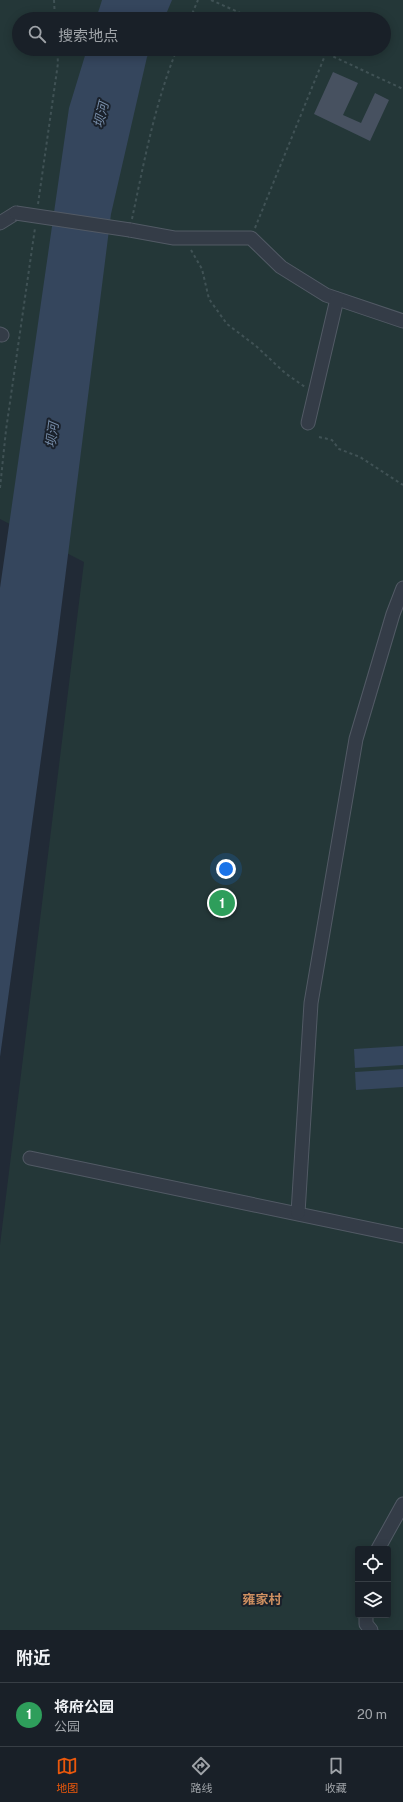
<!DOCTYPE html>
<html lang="zh">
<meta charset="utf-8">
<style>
body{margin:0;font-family:"Public Sans","Noto Sans SC",sans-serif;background:#222830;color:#f1f3f6}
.controls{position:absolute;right:12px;bottom:12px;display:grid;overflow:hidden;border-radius:4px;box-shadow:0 2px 10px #0003}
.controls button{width:36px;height:36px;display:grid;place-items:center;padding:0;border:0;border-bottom:1px solid #373e45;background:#192028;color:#f1f3f6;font:20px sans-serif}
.you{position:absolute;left:226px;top:869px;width:14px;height:14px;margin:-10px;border:3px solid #fff;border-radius:50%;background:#1a73e8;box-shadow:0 0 0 6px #1a73e833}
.badge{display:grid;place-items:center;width:26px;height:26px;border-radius:50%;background:#ea580c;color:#fff;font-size:13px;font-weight:700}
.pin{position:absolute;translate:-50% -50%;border:2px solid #fff;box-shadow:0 1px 4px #0006}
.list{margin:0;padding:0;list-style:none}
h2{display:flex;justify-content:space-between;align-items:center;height:52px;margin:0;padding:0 16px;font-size:17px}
h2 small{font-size:13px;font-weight:400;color:#9fa3a8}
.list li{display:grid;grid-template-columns:26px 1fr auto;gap:12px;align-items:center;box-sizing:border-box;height:64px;padding:0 16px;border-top:1px solid #373e45}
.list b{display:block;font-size:15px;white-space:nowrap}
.list p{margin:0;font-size:13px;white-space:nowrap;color:#9fa3a8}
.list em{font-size:13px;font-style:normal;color:#9fa3a8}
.icon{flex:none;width:22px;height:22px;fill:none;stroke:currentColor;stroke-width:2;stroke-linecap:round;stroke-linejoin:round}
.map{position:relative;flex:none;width:403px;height:1630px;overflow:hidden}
.search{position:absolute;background:#192028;box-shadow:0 2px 10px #0003;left:12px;right:12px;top:12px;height:44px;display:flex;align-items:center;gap:10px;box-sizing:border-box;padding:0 14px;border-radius:22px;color:#9fa3a8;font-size:15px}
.sheet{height:116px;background:#192028}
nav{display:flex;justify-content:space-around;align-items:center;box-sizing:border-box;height:56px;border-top:1px solid #373e45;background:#192028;font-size:11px;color:#9fa3a8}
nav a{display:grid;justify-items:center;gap:2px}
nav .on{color:#ea580c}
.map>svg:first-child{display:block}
</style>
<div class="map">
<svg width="403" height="1630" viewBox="0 0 403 1630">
<rect width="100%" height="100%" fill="#212a36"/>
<path fill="#243738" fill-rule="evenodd" d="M0 0H403V1630H0V1245L84 562 0 519ZM19 19H384V49H19ZM358 1549H388V1615H358Z"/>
<g fill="#35465d">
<polygon points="102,0 172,0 164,19 96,19"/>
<polygon points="87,49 151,49 147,57 111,214 57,642 0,1057 0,588 69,108"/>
<polygon points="403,1046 403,1065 355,1068 354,1049"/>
<polygon points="403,1069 403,1087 356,1090 355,1072"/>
</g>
<polygon fill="#475160" points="333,72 358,83 343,115 361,123 375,93 389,100 370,141 314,114"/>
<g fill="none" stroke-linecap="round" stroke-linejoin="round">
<defs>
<g id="minor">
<polyline points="0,223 16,213"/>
<polyline points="130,230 174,238 251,238 281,267 326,295 403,321"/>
<polyline points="0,334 2,335"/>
<polyline points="308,423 337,299"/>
<polyline points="30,1158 403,1236"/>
<polyline points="298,1213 311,1003 356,739 393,614 403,588"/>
<polyline points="378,1549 403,1504"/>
<polyline points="366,1615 366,1624 371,1630"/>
</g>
</defs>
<use href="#minor" stroke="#525a65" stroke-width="15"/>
<g stroke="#405255" stroke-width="2" stroke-dasharray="3 3" stroke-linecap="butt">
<polyline points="54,0 55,19"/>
<polyline points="211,0 254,19"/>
<polyline points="190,19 198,0"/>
<polyline points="317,49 403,89"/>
<polyline points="38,204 58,63 57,49"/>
<path d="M132 219C144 162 155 103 177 49"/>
<polyline points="255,228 326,53"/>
<polyline points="191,250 202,269 209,299 227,324 256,346 285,373 305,387"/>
<polyline points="319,437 332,440 339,449 360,457 403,485"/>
<polyline points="0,488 6,430 35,228"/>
</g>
<use href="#minor" stroke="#343c47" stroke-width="13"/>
<defs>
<polyline id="minor-bridge" points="16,213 130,230"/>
</defs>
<use href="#minor-bridge" stroke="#525a65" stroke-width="15" stroke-linecap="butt"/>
<use href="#minor-bridge" stroke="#343c47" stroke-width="13"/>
</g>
<g text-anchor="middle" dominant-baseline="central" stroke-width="4" stroke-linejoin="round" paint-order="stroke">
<g font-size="13" font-style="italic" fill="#788eaa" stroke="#1a212b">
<text transform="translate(101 115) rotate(-77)">坝河</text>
<text transform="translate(52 435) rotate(-82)">坝河</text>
</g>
<g font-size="13" font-weight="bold" fill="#ce8f60" stroke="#1a212b">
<text x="262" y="1599">雍家村</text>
</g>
</g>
</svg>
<div class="controls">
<button><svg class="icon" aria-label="locate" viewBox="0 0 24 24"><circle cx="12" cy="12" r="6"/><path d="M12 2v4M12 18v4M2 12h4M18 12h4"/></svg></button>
<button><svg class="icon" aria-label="layers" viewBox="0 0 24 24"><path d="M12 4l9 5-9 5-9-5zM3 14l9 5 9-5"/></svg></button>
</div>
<div class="you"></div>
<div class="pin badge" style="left:222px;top:903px;background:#2e9e5b">1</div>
<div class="search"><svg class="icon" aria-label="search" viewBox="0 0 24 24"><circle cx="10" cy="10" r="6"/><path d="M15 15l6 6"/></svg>搜索地点</div>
</div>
<section class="sheet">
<h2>附近<small></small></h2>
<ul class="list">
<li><span class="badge" style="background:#2e9e5b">1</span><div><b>将府公园</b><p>公园</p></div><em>20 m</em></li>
</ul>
</section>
<nav>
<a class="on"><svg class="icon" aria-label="map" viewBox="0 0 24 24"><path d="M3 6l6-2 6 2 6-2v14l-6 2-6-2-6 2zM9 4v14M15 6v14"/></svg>地图</a>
<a><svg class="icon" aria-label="directions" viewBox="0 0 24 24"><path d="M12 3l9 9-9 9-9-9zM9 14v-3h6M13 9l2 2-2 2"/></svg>路线</a>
<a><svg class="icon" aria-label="saved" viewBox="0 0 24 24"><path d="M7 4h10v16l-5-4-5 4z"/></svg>收藏</a>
</nav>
